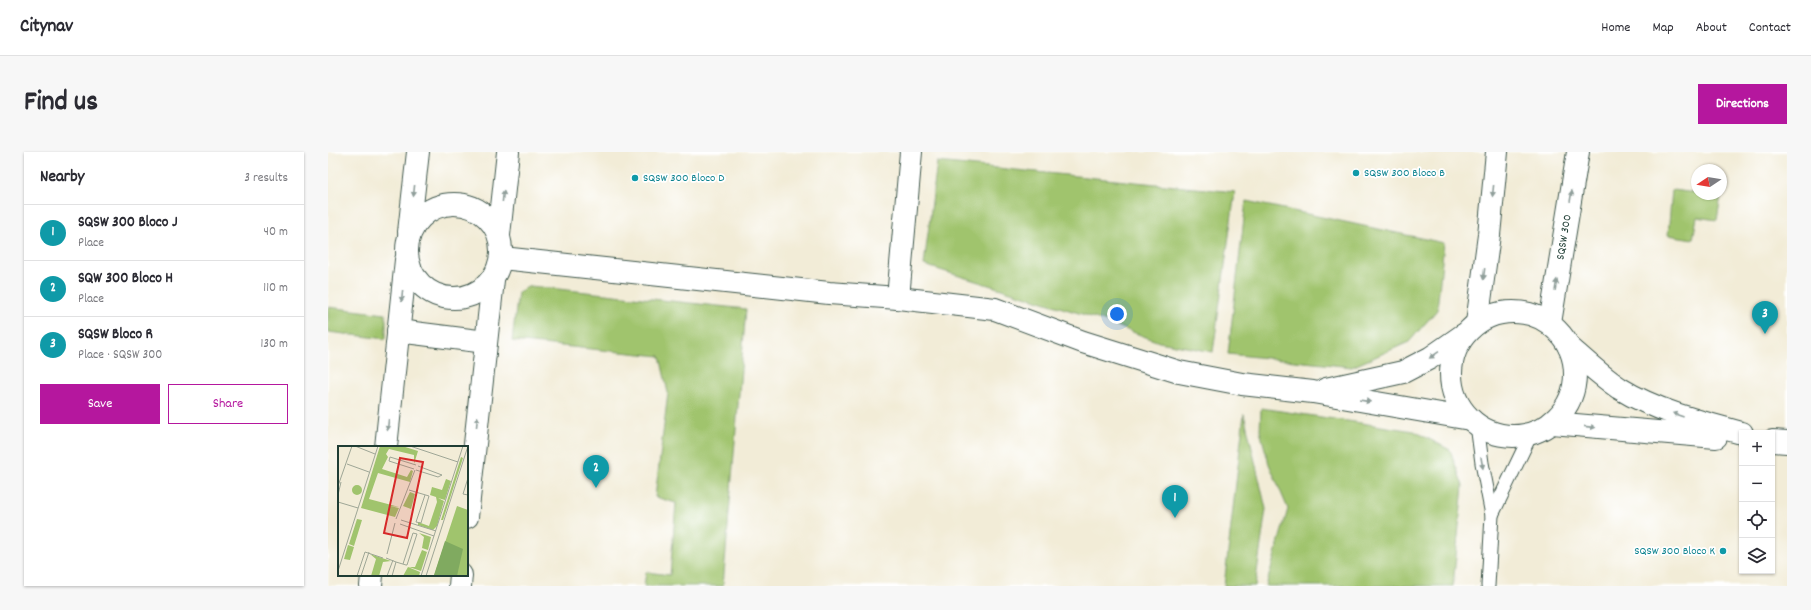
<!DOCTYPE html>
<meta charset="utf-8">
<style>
body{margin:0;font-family:Dekko,sans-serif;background:#f7f7f7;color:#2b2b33}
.controls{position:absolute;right:12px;bottom:12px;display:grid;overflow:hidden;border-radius:0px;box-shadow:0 1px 3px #0004}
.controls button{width:36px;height:36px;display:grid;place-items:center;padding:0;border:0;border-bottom:1px solid #e1e1e2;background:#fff;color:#2b2b33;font:20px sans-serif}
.compass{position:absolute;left:1363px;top:12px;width:36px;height:36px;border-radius:50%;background:#fff;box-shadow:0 1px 3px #0004;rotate:258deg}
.you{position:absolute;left:789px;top:162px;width:14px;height:14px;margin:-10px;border:3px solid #fff;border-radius:50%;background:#1a73e8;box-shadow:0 0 0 6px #1a73e833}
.badge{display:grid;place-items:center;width:26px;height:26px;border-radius:50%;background:#b5179e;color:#fff;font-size:13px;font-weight:700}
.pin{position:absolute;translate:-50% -33px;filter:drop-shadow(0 1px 2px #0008)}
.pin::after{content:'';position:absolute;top:21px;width:14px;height:12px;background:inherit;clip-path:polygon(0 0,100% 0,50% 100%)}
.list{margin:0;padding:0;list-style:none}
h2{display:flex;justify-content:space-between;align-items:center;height:52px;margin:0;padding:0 16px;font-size:17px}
h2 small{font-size:13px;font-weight:400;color:#7c7c81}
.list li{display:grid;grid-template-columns:26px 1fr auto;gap:12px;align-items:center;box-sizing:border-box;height:56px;padding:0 16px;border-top:1px solid #e1e1e2}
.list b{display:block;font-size:15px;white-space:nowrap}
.list p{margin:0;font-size:13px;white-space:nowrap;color:#7c7c81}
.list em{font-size:13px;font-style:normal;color:#7c7c81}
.actions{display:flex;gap:8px;padding:12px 16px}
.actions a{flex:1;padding:9px 0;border:1px solid #b5179e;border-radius:0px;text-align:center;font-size:14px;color:#b5179e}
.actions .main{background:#b5179e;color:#fff}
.icon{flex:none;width:22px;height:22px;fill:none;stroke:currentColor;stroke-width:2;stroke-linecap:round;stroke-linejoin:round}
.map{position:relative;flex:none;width:1459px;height:434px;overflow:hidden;border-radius:0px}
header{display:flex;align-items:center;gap:24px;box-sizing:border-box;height:56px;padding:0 20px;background:#fff;border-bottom:1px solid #e1e1e2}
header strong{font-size:19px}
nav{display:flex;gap:22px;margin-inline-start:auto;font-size:14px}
.intro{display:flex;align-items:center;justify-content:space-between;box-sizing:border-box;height:96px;padding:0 24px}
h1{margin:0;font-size:28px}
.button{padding:10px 18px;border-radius:0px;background:#b5179e;color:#fff;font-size:14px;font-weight:700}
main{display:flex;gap:24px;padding:0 24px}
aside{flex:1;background:#fff;border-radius:0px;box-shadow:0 1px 3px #0004}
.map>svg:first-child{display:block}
</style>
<header>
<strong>Citynav</strong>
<nav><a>Home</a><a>Map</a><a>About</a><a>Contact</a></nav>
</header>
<div class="intro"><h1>Find us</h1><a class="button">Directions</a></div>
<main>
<aside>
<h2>Nearby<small>3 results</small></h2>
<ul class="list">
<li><span class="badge" style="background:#0f9aa8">1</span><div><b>SQSW 300 Bloco J</b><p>Place</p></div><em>40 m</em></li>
<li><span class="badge" style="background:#0f9aa8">2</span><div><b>SQW 300 Bloco H</b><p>Place</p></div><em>110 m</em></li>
<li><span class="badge" style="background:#0f9aa8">3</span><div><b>SQSW Bloco R</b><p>Place · SQSW 300</p></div><em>130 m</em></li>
</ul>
<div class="actions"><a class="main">Save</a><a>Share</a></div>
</aside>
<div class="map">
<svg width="1459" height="434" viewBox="0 0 1459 434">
<rect width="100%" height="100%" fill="#fff"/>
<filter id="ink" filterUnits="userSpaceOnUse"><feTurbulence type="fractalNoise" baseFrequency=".025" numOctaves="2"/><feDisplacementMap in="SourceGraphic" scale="8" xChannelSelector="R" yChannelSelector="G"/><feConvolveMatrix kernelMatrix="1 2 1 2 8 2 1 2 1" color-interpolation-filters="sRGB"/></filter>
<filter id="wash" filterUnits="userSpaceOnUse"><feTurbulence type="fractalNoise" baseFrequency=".012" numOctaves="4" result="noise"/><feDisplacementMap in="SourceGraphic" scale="16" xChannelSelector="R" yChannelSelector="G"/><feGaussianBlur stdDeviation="0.9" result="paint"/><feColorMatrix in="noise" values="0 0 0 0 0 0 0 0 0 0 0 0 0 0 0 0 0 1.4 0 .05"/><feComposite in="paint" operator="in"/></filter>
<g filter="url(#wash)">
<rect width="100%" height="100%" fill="#f2ecd7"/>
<g fill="#a0c46d" stroke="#608050">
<polygon points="609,10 907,40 885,200 831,190 773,168 596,113"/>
<polygon points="1344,38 1393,44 1389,68 1369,65 1365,87 1340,83"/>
<polygon points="918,49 1116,91 1109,158 1081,190 1024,215 900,202"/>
<polygon points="202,134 418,157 395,434 316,434 318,420 342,423 348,351 327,345 340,241 332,204 184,189 190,140"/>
<polygon points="0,155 58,162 58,187 0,180"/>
<polygon points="933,256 1086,279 1122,298 1135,334 1125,434 938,434 960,357 941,312 932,279"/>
<polygon points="916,262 938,357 927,434 896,434"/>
</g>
</g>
<g filter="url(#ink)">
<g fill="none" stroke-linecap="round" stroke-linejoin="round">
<defs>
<g id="service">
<polyline points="1149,273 1154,311 1164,363 1160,434"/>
<polyline points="1164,363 1203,282"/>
</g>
<g id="minor">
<circle cx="126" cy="99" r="47"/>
<polyline points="81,80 90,0"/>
<polyline points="171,83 180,0"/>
<polyline points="174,106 501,141 570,146 667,157 755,190 851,220 914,232 985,240 1142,267"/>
<polyline points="570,146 583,0"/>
<circle cx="1185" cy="222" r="62"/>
<polyline points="1149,171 1161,83 1169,0"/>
<path id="s1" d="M1222 171 1250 0"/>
<polyline points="70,179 158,190"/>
<path d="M1241 195C1257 209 1273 224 1291 236 1328 259 1372 270 1414 281"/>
<polyline points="998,237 1075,220 1102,206 1135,183"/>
<polyline points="1224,271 1388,285"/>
<polyline points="1444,289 1459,290"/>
<polyline points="58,295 78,108"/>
<polyline points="139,365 165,128"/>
<polyline points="43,434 44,423"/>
<polyline points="132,434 133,423"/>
</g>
</defs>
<use href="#service" stroke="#3f574c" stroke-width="15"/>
<use href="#minor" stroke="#3f574c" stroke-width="24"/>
<use href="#service" stroke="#fff" stroke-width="13"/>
<use href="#minor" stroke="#fff" stroke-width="22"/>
</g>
<defs><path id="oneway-solid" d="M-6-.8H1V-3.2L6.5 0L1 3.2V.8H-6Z"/></defs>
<g fill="#8f9e9a">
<use href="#oneway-solid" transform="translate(86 39) rotate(96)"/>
<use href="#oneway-solid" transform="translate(1165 39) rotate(96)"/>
<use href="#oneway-solid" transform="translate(175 44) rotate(-84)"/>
<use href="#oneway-solid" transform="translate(1243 44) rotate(-81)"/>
<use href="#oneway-solid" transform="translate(1156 122) rotate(97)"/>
<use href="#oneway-solid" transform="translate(1228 133) rotate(-81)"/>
<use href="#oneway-solid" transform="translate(74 144) rotate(96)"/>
<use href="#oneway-solid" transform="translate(1106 203) rotate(146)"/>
<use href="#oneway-solid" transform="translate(1037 249) rotate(9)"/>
<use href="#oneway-solid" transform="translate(1350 263) rotate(-160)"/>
<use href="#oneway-solid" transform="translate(149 270) rotate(-84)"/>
<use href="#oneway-solid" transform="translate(60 273) rotate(96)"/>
<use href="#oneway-solid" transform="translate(1262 275) rotate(6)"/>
<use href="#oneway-solid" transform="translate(1154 311) rotate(80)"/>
</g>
</g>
<g fill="#0f9aa8" stroke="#fff" stroke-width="1.5">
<circle cx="1028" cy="21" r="4"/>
<circle cx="307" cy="26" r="4"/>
<circle cx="1395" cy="399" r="4"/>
</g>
<g text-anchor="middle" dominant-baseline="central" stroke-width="3.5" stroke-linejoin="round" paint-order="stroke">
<g font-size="12" fill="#0d838f" stroke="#fff" text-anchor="start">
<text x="1036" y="21">SQSW 300 Bloco B</text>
<text x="315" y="26">SQSW 300 Bloco D</text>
<text x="1387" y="399" text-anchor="end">SQSW 300 Bloco K</text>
</g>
<g font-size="12" fill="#1f3d34" stroke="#fff">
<text stroke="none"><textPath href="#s1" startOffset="87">SQSW 300</textPath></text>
</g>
</g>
<g transform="translate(10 294)">
<rect width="130" height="130" fill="#f2ecd7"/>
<path d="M42 0H64L80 5 76 18V9L51 3 48 8 50 11 44 23 69 31 73 24 75 25 72 36 40 27 31 53 61 61 52 60 61 62 57 71 23 62ZM123 11 125 12 105 74H103ZM108 33 113 35 107 54 100 52 106 55 99 80 95 84 80 79V76L91 80 99 56 98 51 92 49 94 41 104 44ZM14 44a5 5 0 1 1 10 0a5 5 0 1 1-10 0ZM72 46 77 48 73 63 65 60ZM119 60 130 64V130H96ZM19 73 24 74 16 100 11 98ZM81 87 93 91 90 104 84 102 86 91ZM10 99 16 101 12 114 6 113ZM84 104 89 106 83 125 71 121H77ZM32 108 53 115 45 116 41 130H33L38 113ZM70 121 82 126 81 130H65Z" fill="#a0c46d"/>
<path d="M107 95 125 103 119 130 96 129Z" fill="#80aa60"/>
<path fill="none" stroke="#9ea696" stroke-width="1" d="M17 0 37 8M72 0 120 16M9 18 31 26M76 23 51 15 52 11 78 19M78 24 100 31 104 29 80 20M130 32 125 48 130 49M0 40 14 0M71 44 91 50 83 77 78 76 87 49M0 49 3 36M0 56 20 62M58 73 77 24M63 74 98 85M62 78 96 90M49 108 57 77M48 112 58 116 68 119H69L79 88 75 87 65 118M0 125 40 0M19 130 27 106 45 112M23 130 31 106M49 130 55 114M54 130 58 116M83 130 125 0M88 130 130 0"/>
<path fill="#d62828" fill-opacity="0.15" stroke="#d62828" stroke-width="2" d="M62 12 85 16 69 92 46 87Z"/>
<rect width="130" height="130" fill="none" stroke="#1f3d34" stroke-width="2"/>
</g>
</svg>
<div class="controls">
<button>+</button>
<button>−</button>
<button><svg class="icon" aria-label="locate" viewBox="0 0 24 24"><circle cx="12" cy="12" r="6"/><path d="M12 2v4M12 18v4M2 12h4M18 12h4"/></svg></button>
<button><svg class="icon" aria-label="layers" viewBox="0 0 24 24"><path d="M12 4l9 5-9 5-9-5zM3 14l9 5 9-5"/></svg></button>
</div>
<svg class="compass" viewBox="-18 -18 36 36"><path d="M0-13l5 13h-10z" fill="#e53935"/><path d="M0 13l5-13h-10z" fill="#7c7c81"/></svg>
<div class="you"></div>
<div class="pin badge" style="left:847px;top:366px;background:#0f9aa8">1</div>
<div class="pin badge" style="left:268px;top:336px;background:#0f9aa8">2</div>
<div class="pin badge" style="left:1437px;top:182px;background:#0f9aa8">3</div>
</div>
</main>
